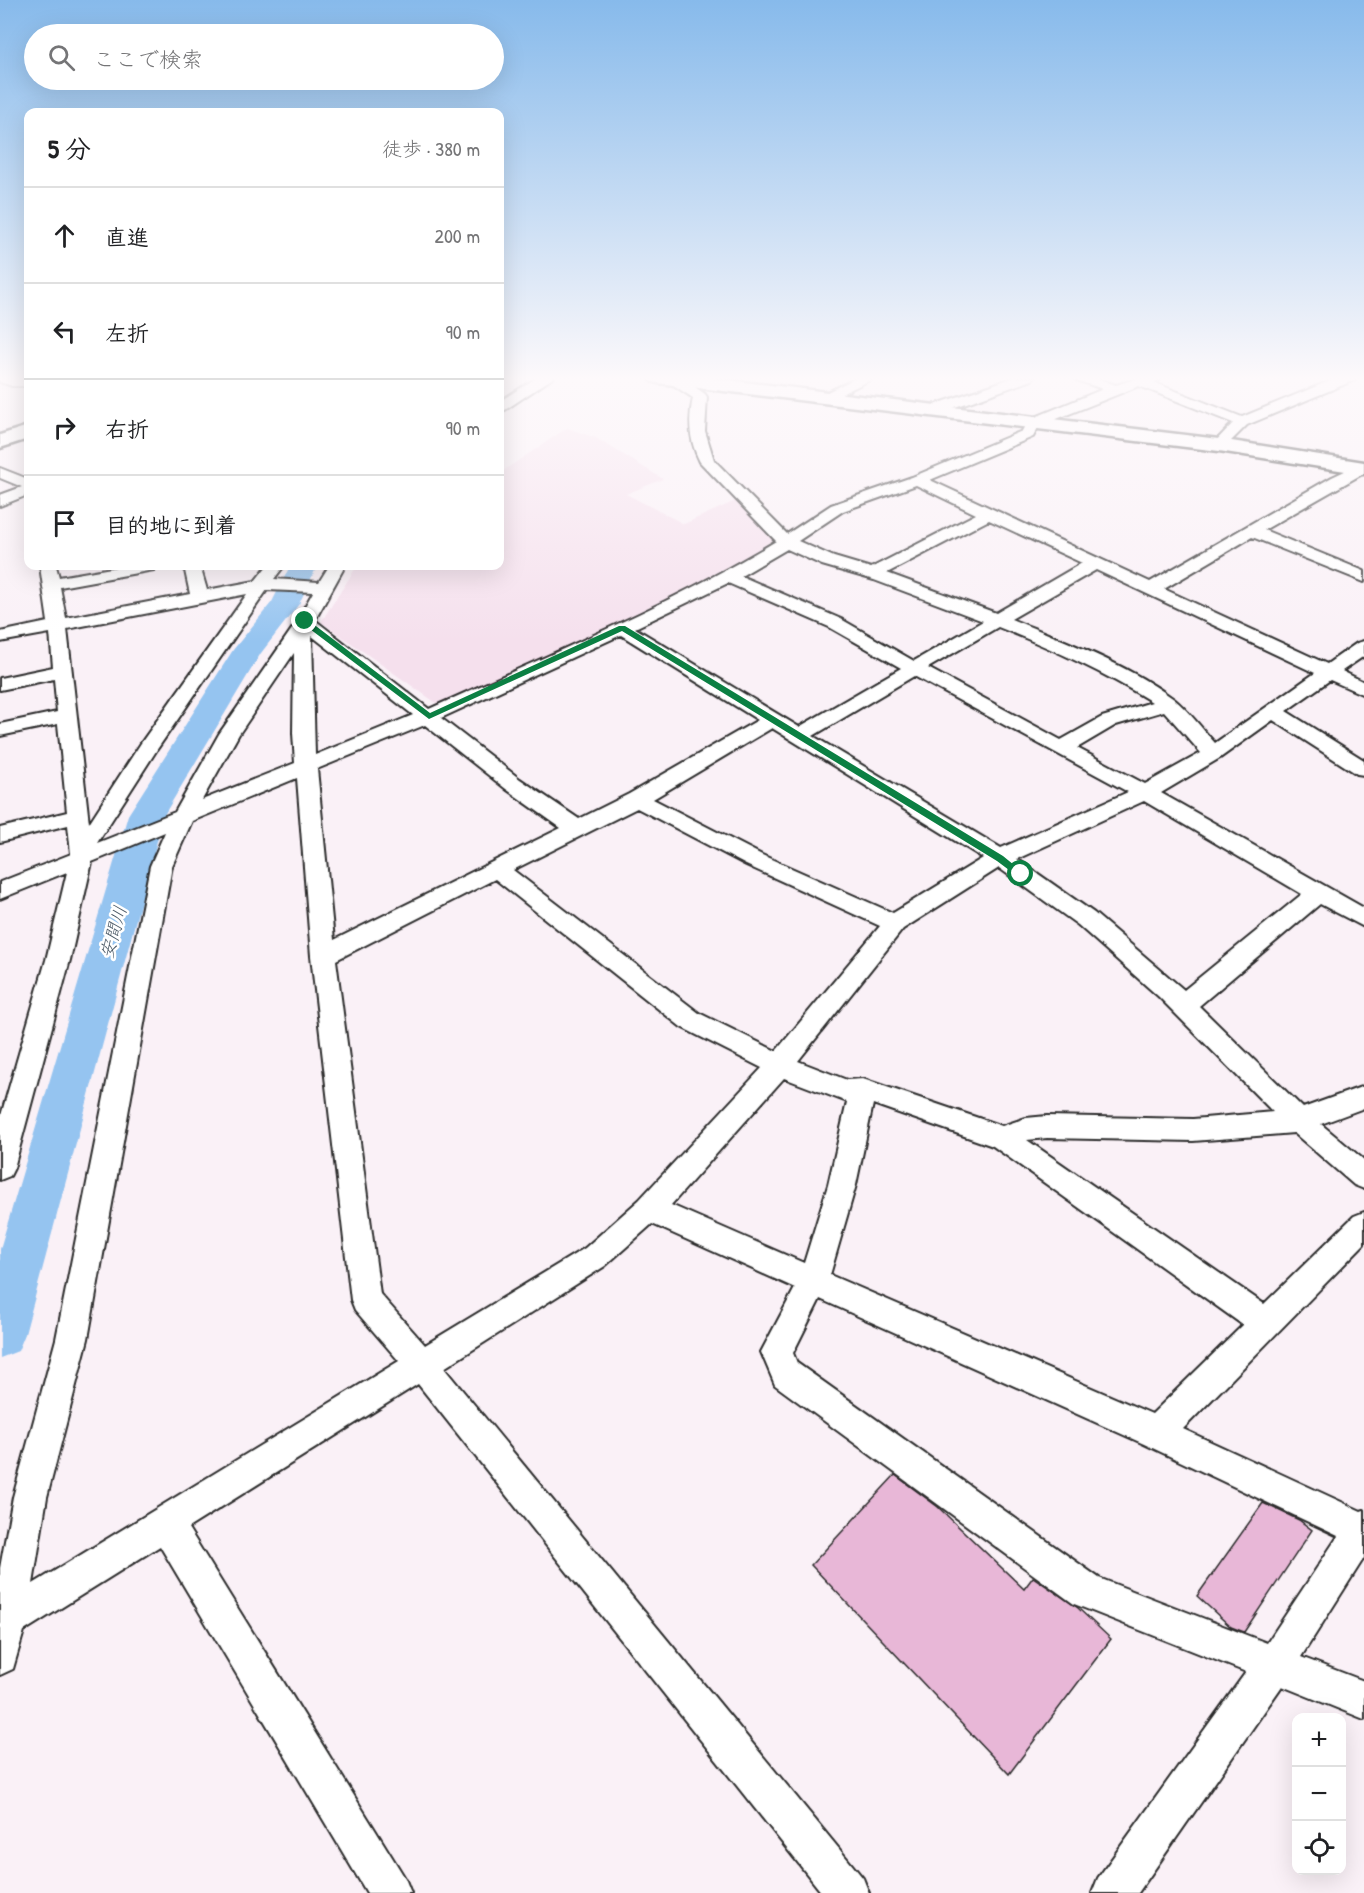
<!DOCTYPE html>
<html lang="ja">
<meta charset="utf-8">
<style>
body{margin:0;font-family:"Patrick Hand","Klee One",sans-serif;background:#f6f6f6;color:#202124}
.controls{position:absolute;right:18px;bottom:18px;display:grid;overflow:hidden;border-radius:12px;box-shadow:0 6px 24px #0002}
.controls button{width:54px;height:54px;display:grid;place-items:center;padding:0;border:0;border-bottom:2px solid #e0e0e0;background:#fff;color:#202124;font:30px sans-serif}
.stop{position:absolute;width:18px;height:18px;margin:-14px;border:4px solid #0b8043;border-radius:50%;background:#fff}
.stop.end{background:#0b8043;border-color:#fff;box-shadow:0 2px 6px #0008}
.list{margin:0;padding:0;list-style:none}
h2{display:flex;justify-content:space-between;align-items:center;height:78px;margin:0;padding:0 24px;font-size:26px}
h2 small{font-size:20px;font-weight:400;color:#757577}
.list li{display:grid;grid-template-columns:39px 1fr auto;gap:18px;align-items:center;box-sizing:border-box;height:96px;padding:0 24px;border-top:2px solid #e0e0e0}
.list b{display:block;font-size:22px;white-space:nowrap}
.list em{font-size:20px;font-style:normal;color:#757577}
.icon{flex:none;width:33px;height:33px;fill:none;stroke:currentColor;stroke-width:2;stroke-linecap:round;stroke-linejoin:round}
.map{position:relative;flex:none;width:1364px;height:1893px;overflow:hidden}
.search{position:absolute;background:#fff;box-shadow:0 6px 24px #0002;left:24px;top:24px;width:480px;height:66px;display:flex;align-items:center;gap:15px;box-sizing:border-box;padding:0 21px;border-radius:33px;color:#757577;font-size:22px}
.panel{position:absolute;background:#fff;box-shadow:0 6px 24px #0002;left:24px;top:108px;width:480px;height:462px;border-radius:12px}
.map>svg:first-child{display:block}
</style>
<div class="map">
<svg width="1364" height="1893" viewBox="0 0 1364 1893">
<rect width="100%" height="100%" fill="#faf1f7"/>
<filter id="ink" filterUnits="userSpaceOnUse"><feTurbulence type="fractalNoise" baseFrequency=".0167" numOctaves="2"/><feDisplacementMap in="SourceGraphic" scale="12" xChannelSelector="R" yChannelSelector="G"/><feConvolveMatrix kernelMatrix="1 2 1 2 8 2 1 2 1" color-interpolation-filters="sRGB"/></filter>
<g filter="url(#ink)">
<polygon fill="#f5e0ed" points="567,428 596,438 663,479 626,494 684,524 740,499 783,545 442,707 321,622 357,566 500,566 500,473"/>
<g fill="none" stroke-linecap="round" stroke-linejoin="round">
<polygon fill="#95c4f0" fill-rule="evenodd" points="290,566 317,566 299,604 261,653 164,815 25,1334 18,1351 0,1358 0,1249 128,815 233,650 272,602"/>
</g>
<g fill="#e8b7d7" stroke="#2b2b2b" stroke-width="1.5">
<polygon points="895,1475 938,1507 1024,1589 1033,1577 1078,1608 1111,1639 1009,1774 811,1565"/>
<polygon points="1263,1503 1299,1520 1312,1530 1244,1632 1231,1627 1197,1596"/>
</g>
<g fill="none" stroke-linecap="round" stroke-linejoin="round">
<defs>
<g id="minor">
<polygon points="0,377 28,378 28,386 12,386 0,382"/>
<polygon points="538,377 554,377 505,410 500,411 500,401"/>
<path d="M669 377H680L705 394 707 397 705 431 714 460 787 534 831 505 912 477 1022 431 1028 420 1103 389 1076 380 1074 377H1093L1116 385 1142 377H1162L1160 380 1153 382 1242 417 1339 377H1357L1355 380 1247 425 1224 448 1219 449 1212 445 1233 423 1139 386 1039 426 1033 437 930 480 1150 582 1332 477 1364 462V473L1264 530 1364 571V582L1252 537 1164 589 1327 664 1357 643 1364 641V656L1342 671 1364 682V695L1330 680 1286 711 1364 760V775L1357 774 1273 720 1220 758 1161 793 1364 908V927L1320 904 1199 1006 1303 1108 1364 1086V1108L1321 1124 1364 1160V1189L1354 1185 1294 1133 1193 1141 1047 1138 1027 1140 1264 1304 1354 1216 1364 1212V1244L1183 1429 1361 1511 1364 1510V1558L1301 1657 1364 1681V1719L1282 1686 1138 1893H1092L1098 1878 1246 1672 1074 1604 775 1385 761 1352 795 1288 652 1224 605 1266 444 1368 863 1878 869 1893H822L418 1384 188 1528 405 1878 411 1893H367L160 1546 24 1631 13 1669 0 1675V1568L13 1497 56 1339 150 866 165 832 92 862 70 960 14 1168 10 1176 0 1180V1119L46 960 67 872 0 899V882L71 854 68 825 0 842V828L67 812 58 724 0 736V724L57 712 54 679 0 690V678L53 667 50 633 0 642V632L48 622 40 566H56L59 577 123 566H157L154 570 148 571 60 587 66 618 190 594 184 566H200L207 590 255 581 267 566H284L274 579 319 582 329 566H345L315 620 429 709C546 656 666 607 776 541L700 462C689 441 688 421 693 398L669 382ZM916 485 976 514 871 568 834 557 798 541 843 511ZM989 520 1082 563 996 613 887 573ZM787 549 822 565 874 580 983 621 914 661 841 619 741 576ZM1096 570 1315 673 1215 743C1202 729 1189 711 1174 699 1125 663 1067 642 1011 619ZM728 583 829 627 901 668 799 727 635 628ZM267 590 313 592 294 626 219 734 175 812 97 843 158 748ZM247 594 141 743 89 823 67 629ZM998 627C1053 649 1102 671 1152 702L1102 717 1061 740 928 668ZM621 635 758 720 629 794 579 819 520 779 441 718ZM312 636 413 715 315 755ZM294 653 293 733 295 763 202 800 239 734ZM914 676 1128 792 1001 848 813 736ZM1164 711 1201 753 1145 784 1077 748 1116 725ZM425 725 506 789 561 828 334 940 317 769ZM772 728 983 858 893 913 762 855 653 799ZM297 778 311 956 351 1300 355 1310 399 1361 33 1584 47 1497 88 1339 172 866 192 821ZM1144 801 1302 894 1184 990 1094 913 1017 859ZM637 808 746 865 880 926 776 1051 699 1013 513 870ZM999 868 1078 925 1159 997 1273 1112 1193 1119 1047 1116 1026 1118 1002 1126 863 1079 847 1080 798 1061 903 929ZM495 879 681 1027 762 1068 639 1200 585 1248 425 1345 380 1294 336 960ZM784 1078 847 1102 828 1185 804 1263 671 1205ZM873 1104 993 1146 1243 1325 1152 1414 830 1275 856 1185ZM820 1299 1144 1444 1338 1536 1267 1643 1099 1578 797 1363 793 1353Z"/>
<polygon points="858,377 876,377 829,400 824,401 817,397"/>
<polygon points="1015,377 1034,377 1032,380 938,413 933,414 926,410 928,407"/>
<polygon points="0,468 28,479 28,495 0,506 0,495 22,487 0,478"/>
</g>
<g id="secondary">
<polygon points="649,377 702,377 1219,439 1364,462 1364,474 1219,451 658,383 651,381"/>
<polygon points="28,426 28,439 0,448 0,435"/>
</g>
</defs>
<use href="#minor" stroke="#2b2b2b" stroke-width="4"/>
<use href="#secondary" stroke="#2b2b2b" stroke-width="5"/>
<use href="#minor" fill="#fff" fill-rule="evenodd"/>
<use href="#secondary" fill="#fff" fill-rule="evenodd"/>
</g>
</g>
<linearGradient id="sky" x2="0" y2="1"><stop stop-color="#87baeb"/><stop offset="0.59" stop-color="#fdf9fb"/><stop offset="1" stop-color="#fdf9fb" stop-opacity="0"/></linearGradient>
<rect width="1364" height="642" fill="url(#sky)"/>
<polygon fill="#0b8043" points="302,620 308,620 430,713 619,626 625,626 1003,856 1025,874 1017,876 997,861 622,631 429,719 302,623"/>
<g text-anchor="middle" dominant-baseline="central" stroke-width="5" stroke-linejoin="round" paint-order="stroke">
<g font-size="18" font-style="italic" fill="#4b5966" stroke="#fff">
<text transform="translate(113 932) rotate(-74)">安間川</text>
</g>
</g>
</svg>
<div class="controls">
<button>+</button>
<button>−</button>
<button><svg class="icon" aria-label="locate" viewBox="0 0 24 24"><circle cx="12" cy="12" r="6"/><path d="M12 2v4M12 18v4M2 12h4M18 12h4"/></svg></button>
</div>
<div class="stop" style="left:1021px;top:874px"></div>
<div class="stop end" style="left:305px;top:621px"></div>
<div class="search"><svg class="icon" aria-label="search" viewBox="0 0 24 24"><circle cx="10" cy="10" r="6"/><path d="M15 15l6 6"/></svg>ここで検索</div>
<section class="panel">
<h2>5 分<small>徒歩 · 380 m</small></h2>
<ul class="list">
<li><svg class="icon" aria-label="ahead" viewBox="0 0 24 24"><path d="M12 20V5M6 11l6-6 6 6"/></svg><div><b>直進</b></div><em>200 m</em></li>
<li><svg class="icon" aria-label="left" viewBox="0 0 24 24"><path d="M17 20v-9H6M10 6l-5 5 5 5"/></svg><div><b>左折</b></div><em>90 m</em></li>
<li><svg class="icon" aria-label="right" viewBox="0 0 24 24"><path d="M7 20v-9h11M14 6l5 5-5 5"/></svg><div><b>右折</b></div><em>90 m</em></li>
<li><svg class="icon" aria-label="arrive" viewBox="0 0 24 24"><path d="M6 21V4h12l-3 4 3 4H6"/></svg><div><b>目的地に到着</b></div></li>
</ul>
</section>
</div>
